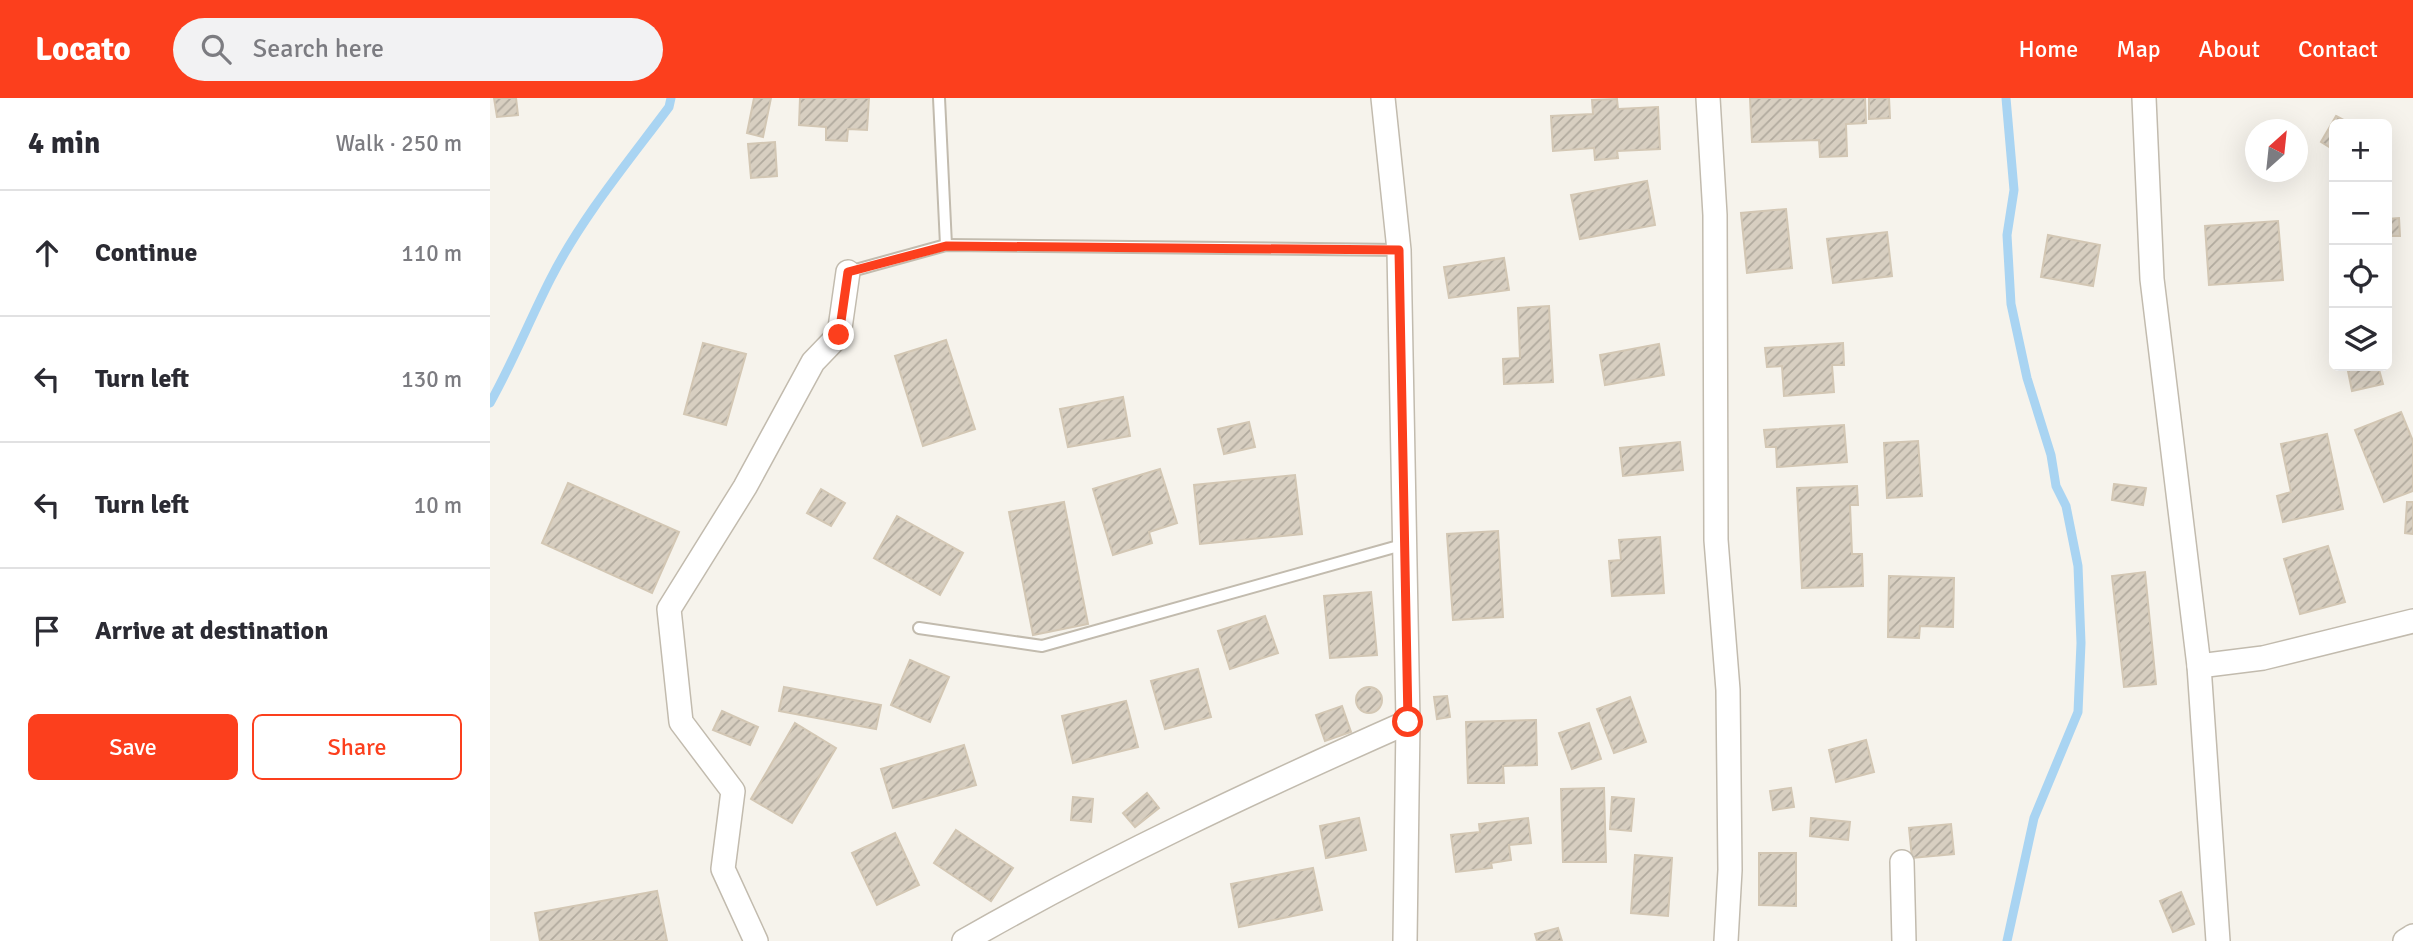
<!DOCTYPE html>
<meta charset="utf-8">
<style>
body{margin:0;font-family:Signika,sans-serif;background:#f2f2f3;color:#2b2b33}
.controls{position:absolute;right:21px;top:21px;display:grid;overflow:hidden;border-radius:10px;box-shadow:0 7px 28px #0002}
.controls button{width:63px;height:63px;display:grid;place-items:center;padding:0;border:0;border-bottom:2px solid #e1e1e2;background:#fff;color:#2b2b33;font:35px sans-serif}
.compass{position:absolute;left:1755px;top:21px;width:63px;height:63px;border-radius:50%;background:#fff;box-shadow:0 7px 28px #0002;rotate:27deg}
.stop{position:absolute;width:21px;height:21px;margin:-16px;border:5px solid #fc3f1d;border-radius:50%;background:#fff}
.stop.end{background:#fc3f1d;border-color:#fff;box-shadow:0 2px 7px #0008}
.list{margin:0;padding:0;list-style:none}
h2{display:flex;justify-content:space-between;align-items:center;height:91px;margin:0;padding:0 28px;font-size:30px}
h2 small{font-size:23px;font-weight:400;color:#7c7c81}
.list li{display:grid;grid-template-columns:46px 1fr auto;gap:21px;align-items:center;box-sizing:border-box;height:126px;padding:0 28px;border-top:2px solid #e1e1e2}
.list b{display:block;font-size:26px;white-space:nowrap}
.list em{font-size:23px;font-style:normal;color:#7c7c81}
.actions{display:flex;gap:14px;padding:21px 28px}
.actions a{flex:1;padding:16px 0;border:2px solid #fc3f1d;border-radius:10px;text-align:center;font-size:24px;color:#fc3f1d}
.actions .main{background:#fc3f1d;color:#fff}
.icon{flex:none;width:38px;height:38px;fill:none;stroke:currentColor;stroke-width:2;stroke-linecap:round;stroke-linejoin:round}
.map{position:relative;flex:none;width:1923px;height:843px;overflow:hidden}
header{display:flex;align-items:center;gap:42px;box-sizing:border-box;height:98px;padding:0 35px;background:#fc3f1d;color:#fff}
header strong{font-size:33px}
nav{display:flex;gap:38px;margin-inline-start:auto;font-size:24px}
.search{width:490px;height:63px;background:#f2f2f3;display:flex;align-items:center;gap:18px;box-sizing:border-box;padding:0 24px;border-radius:38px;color:#7c7c81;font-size:26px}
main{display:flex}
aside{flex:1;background:#fff}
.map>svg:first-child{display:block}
</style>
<header>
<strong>Locato</strong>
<div class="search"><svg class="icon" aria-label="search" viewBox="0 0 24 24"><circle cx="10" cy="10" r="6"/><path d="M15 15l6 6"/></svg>Search here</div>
<nav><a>Home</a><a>Map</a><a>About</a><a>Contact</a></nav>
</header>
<main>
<aside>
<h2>4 min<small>Walk · 250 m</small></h2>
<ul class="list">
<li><svg class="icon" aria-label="ahead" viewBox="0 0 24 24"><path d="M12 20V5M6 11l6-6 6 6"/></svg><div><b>Continue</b></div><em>110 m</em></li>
<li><svg class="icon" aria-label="left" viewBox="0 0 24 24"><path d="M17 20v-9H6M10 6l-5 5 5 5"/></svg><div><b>Turn left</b></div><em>130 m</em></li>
<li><svg class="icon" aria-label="left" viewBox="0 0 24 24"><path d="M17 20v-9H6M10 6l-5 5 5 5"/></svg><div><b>Turn left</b></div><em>10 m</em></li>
<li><svg class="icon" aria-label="arrive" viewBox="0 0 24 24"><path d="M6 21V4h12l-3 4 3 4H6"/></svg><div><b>Arrive at destination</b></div></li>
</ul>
<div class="actions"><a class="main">Save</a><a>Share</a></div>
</aside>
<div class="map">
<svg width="1923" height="843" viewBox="0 0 1923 843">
<defs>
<pattern id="building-hatch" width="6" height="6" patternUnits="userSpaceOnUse" patternTransform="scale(1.75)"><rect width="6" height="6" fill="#d8cfc1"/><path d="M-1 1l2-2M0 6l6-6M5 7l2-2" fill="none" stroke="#b1aa9e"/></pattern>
</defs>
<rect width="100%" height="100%" fill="#f6f3ec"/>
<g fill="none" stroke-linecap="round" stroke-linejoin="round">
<g stroke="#a9d4f2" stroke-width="9">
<polyline points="1516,0 1524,92 1517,137 1521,206 1537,280 1561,357 1566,388 1576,408 1588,468 1591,545 1588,614 1544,720 1517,843"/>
<path d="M0 305C23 264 40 221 61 180 92 119 138 64 179 9L181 0"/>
</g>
</g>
<g fill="url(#building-hatch)" stroke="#d3c7b4" stroke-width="2">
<polygon points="4,0 26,0 28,17 7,19"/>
<polygon points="264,0 281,0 273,39 257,35"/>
<polygon points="310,0 379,0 377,32 358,31 357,43 336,42 336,29 309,27"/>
<polygon points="1260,0 1375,0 1376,25 1356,26 1357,58 1330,59 1329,42 1262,44"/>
<polygon points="1379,0 1399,0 1400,20 1379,21"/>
<polygon points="1127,1 1128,11 1168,9 1170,51 1127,53 1128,60 1105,62 1104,50 1063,53 1061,18 1103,16 1102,2"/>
<polygon points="1846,18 1861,26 1844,26 1844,52 1831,44"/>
<polygon points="285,44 287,78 261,80 258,46"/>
<polygon points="1157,83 1165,127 1090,141 1081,97"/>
<polygon points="1296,111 1302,170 1257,175 1251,115"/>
<polygon points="1909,120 1910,138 1897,138 1897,121"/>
<polygon points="1788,123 1793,182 1719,187 1715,128"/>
<polygon points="1397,134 1402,178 1343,185 1337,141"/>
<polygon points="1558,137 1610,147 1603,188 1551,179"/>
<polygon points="1014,160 1019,192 959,200 954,169"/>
<polygon points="1059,208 1063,284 1014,286 1013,261 1030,260 1028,210"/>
<polygon points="456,242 485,331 433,348 405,258"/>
<polygon points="213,245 256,256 236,327 194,316"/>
<polygon points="1353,245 1354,267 1342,267 1344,294 1294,298 1292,268 1277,269 1275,250"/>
<polygon points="1169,246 1174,277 1115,287 1110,257"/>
<polygon points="1857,268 1888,268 1893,286 1862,293"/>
<polygon points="633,299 640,338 578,349 570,311"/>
<polygon points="1911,314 1923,343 1923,393 1894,404 1865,332"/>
<polygon points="759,324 765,349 734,356 728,331"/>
<polygon points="1354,327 1357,364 1287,369 1286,349 1276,349 1274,332"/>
<polygon points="1837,336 1853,411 1793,424 1787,398 1801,394 1791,346"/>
<polygon points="1428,343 1432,398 1397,400 1394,345"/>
<polygon points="1190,344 1193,372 1133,378 1130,350"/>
<polygon points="670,371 687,425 659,434 662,445 623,457 603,391"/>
<polygon points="805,377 812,436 710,446 704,387"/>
<polygon points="78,385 189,434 162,495 52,445"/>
<polygon points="1624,386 1656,390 1653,407 1622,402"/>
<polygon points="1367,388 1368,407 1360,407 1362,456 1372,456 1373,488 1312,490 1307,390"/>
<polygon points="331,391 355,405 341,428 317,415"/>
<polygon points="574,404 598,526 543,537 519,414"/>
<polygon points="1917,404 1923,404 1923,436 1915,435"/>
<polygon points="407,418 473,455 450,497 384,460"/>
<polygon points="1008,433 1013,519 963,522 957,436"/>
<polygon points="1170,439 1174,495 1122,498 1119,463 1131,462 1129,442"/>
<polygon points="1838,448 1855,504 1810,516 1794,461"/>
<polygon points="1655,474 1666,586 1634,589 1622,478"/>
<polygon points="1399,478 1464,480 1463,529 1430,528 1429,540 1398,539"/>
<polygon points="881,494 887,557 840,560 834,498"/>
<polygon points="775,518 788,555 740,571 728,533"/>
<polygon points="420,562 459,579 440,624 401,607"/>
<polygon points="708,571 721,619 675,631 661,583"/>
<polygon points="294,589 391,607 386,631 289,613"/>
<circle cx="879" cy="602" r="13"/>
<polygon points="957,598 960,619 947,621 944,599"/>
<polygon points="1140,599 1156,644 1124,655 1107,611"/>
<polygon points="636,603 648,649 583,665 572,618"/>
<polygon points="852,608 861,634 835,643 826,617"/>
<polygon points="232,613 268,629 260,647 223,632"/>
<polygon points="1046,622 1047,667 1013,668 1014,685 978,685 976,624"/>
<polygon points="305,625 346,650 302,725 261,701"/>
<polygon points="1099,625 1111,661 1082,671 1069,635"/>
<polygon points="1376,642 1384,674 1346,684 1339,652"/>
<polygon points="474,647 486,687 403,710 391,671"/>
<polygon points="1114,690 1116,764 1073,764 1071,691"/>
<polygon points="1301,690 1304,709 1283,712 1280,693"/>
<polygon points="657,695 669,710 645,729 633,715"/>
<polygon points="583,699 603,701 601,724 581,722"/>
<polygon points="1122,699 1144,701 1141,733 1120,731"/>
<polygon points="869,720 876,752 836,760 830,728"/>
<polygon points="1038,720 1041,745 1019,747 1021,762 1001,765 1002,770 966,774 961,737 990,734 989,726"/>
<polygon points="1321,720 1360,724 1358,742 1320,738"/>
<polygon points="1461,726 1464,756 1422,760 1419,730"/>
<polygon points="466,732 523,770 501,803 444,765"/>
<polygon points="405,735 429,787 387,807 362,755"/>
<polygon points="1269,755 1306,755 1306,808 1269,807"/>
<polygon points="1145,757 1182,760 1178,818 1141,815"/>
<polygon points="823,770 832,812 749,829 741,786"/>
<polygon points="167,793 177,843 50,843 45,815"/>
<polygon points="1691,794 1704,826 1683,834 1670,803"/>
<polygon points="1068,830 1072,843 1047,843 1045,836"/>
</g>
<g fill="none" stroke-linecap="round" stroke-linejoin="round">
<defs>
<g id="service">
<polyline points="449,0 456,147"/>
<polyline points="358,174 456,147 909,152"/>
<polyline points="429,530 552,548 912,447"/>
</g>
<g id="minor">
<polyline points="893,0 909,152 918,624 915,843"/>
<polyline points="1218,0 1225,117 1226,442 1238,592 1240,772 1236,843"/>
<polyline points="1654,0 1662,181 1709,568 1728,843"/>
<polyline points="1709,568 1773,560 1923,523"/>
<polyline points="1412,764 1414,843"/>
<polyline points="266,843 233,771 243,693 191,624 179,511 255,389 323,264 349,237 358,174"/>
<path d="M474 843C617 761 767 691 918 624"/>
<polyline points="1915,843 1923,838"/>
</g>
</defs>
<use href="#service" stroke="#c2bbae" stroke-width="14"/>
<use href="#minor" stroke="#c2bbae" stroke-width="26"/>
<use href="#service" stroke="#fff" stroke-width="10"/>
<use href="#minor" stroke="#fff" stroke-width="23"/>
</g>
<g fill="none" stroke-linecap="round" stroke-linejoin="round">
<polyline stroke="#fc3f1d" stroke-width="9" points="349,237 358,174 456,148 909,152 918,624"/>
</g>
</svg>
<div class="controls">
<button>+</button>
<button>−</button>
<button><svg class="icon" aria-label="locate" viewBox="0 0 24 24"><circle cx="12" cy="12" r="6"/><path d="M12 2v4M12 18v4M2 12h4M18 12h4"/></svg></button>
<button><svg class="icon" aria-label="layers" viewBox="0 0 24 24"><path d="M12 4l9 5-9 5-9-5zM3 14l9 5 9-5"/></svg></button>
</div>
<svg class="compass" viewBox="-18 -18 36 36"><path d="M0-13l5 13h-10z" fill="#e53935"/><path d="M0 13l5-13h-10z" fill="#7c7c81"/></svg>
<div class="stop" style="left:918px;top:624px"></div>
<div class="stop end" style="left:349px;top:237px"></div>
</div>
</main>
